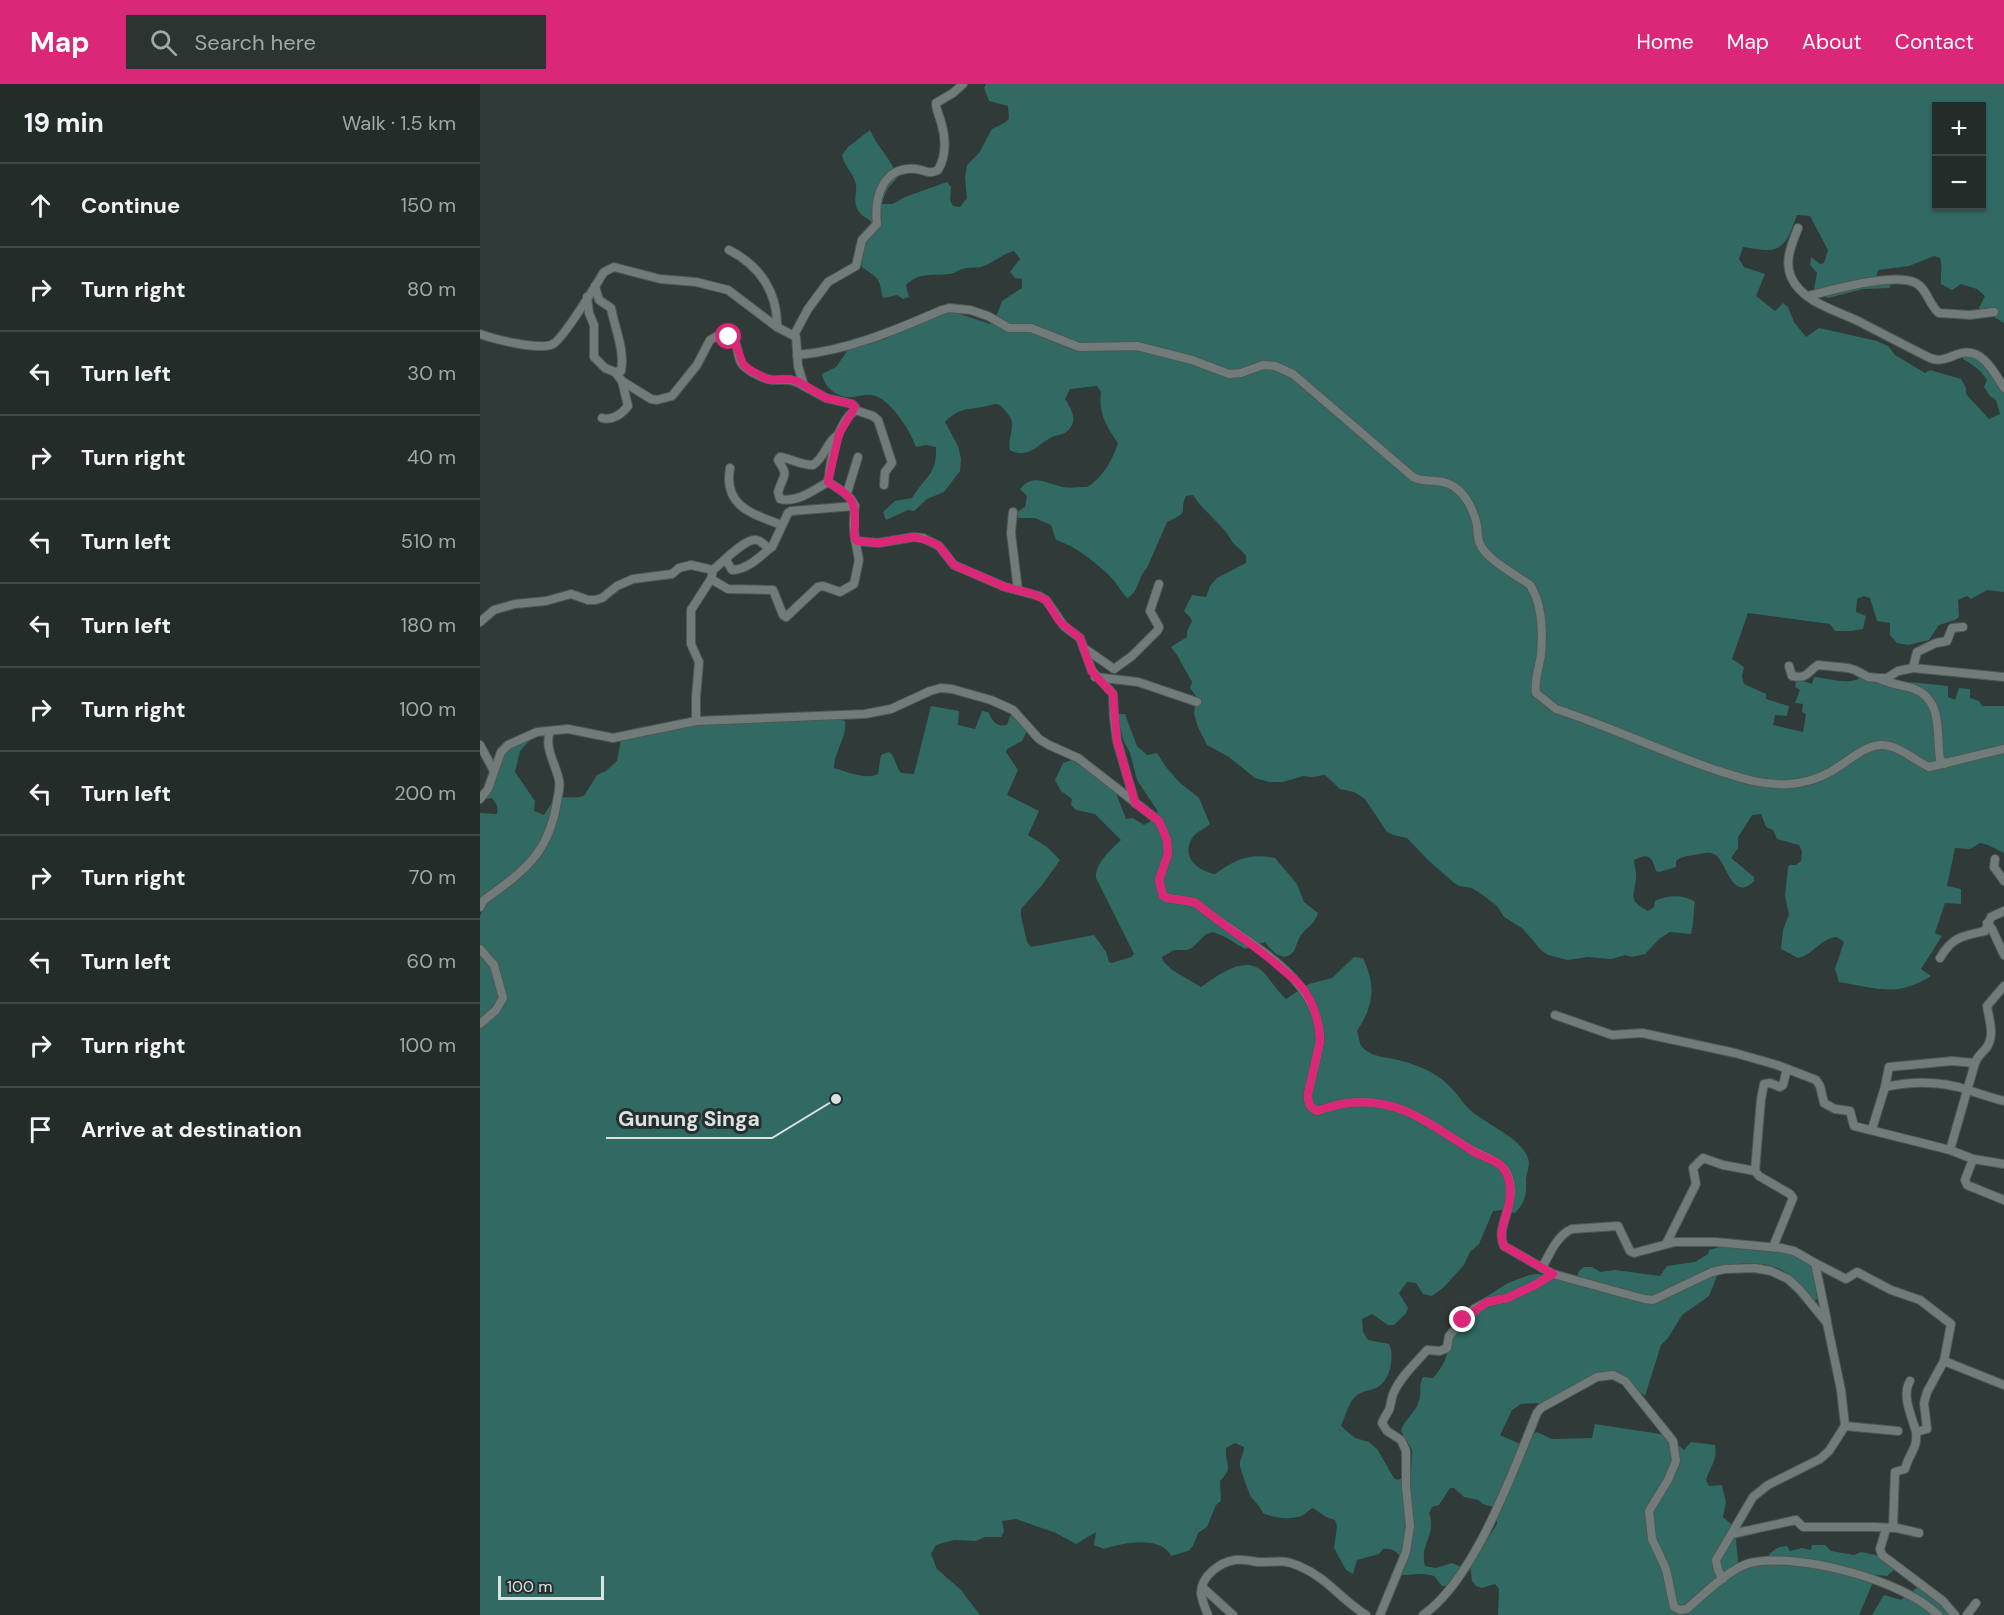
<!DOCTYPE html>
<meta charset="utf-8">
<style>
body{margin:0;font-family:"DM Sans",sans-serif;background:#2c3432;color:#f1f3f6}
.controls{position:absolute;right:18px;top:18px;display:grid;overflow:hidden;border-radius:0px;box-shadow:0 2px 4px #0004}
.controls button{width:54px;height:54px;display:grid;place-items:center;padding:0;border:0;border-bottom:2px solid #414847;background:#242c2a;color:#f1f3f6;font:30px sans-serif}
.scale{position:absolute;left:18px;bottom:15px;width:106px;box-sizing:border-box;padding-left:6px;border:3px solid #dce2e1;border-top:0;font-size:16px;line-height:21px;white-space:nowrap;color:#dce2e1;-webkit-text-stroke:4px #262f2e;paint-order:stroke}
.stop{position:absolute;width:18px;height:18px;margin:-14px;border:4px solid #db2777;border-radius:50%;background:#fff}
.stop.end{background:#db2777;border-color:#fff;box-shadow:0 2px 6px #0008}
.list{margin:0;padding:0;list-style:none}
h2{display:flex;justify-content:space-between;align-items:center;height:78px;margin:0;padding:0 24px;font-size:26px}
h2 small{font-size:20px;font-weight:400;color:#a3a7a8}
.list li{display:grid;grid-template-columns:39px 1fr auto;gap:18px;align-items:center;box-sizing:border-box;height:84px;padding:0 24px;border-top:2px solid #414847}
.list b{display:block;font-size:22px;white-space:nowrap}
.list em{font-size:20px;font-style:normal;color:#a3a7a8}
.icon{flex:none;width:33px;height:33px;fill:none;stroke:currentColor;stroke-width:2;stroke-linecap:round;stroke-linejoin:round}
.map{position:relative;flex:none;width:1524px;height:1531px;overflow:hidden}
header{display:flex;align-items:center;gap:36px;box-sizing:border-box;height:84px;padding:0 30px;background:#db2777;color:#fff}
header strong{font-size:28px}
nav{display:flex;gap:33px;margin-inline-start:auto;font-size:21px}
.search{width:420px;height:54px;background:#2c3432;display:flex;align-items:center;gap:15px;box-sizing:border-box;padding:0 21px;border-radius:0px;color:#a3a7a8;font-size:22px}
main{display:flex}
aside{flex:1;background:#242c2a}
.map>svg:first-child{display:block}
</style>
<header>
<strong>Map</strong>
<div class="search"><svg class="icon" aria-label="search" viewBox="0 0 24 24"><circle cx="10" cy="10" r="6"/><path d="M15 15l6 6"/></svg>Search here</div>
<nav><a>Home</a><a>Map</a><a>About</a><a>Contact</a></nav>
</header>
<main>
<aside>
<h2>19 min<small>Walk · 1.5 km</small></h2>
<ul class="list">
<li><svg class="icon" aria-label="ahead" viewBox="0 0 24 24"><path d="M12 20V5M6 11l6-6 6 6"/></svg><div><b>Continue</b></div><em>150 m</em></li>
<li><svg class="icon" aria-label="right" viewBox="0 0 24 24"><path d="M7 20v-9h11M14 6l5 5-5 5"/></svg><div><b>Turn right</b></div><em>80 m</em></li>
<li><svg class="icon" aria-label="left" viewBox="0 0 24 24"><path d="M17 20v-9H6M10 6l-5 5 5 5"/></svg><div><b>Turn left</b></div><em>30 m</em></li>
<li><svg class="icon" aria-label="right" viewBox="0 0 24 24"><path d="M7 20v-9h11M14 6l5 5-5 5"/></svg><div><b>Turn right</b></div><em>40 m</em></li>
<li><svg class="icon" aria-label="left" viewBox="0 0 24 24"><path d="M17 20v-9H6M10 6l-5 5 5 5"/></svg><div><b>Turn left</b></div><em>510 m</em></li>
<li><svg class="icon" aria-label="left" viewBox="0 0 24 24"><path d="M17 20v-9H6M10 6l-5 5 5 5"/></svg><div><b>Turn left</b></div><em>180 m</em></li>
<li><svg class="icon" aria-label="right" viewBox="0 0 24 24"><path d="M7 20v-9h11M14 6l5 5-5 5"/></svg><div><b>Turn right</b></div><em>100 m</em></li>
<li><svg class="icon" aria-label="left" viewBox="0 0 24 24"><path d="M17 20v-9H6M10 6l-5 5 5 5"/></svg><div><b>Turn left</b></div><em>200 m</em></li>
<li><svg class="icon" aria-label="right" viewBox="0 0 24 24"><path d="M7 20v-9h11M14 6l5 5-5 5"/></svg><div><b>Turn right</b></div><em>70 m</em></li>
<li><svg class="icon" aria-label="left" viewBox="0 0 24 24"><path d="M17 20v-9H6M10 6l-5 5 5 5"/></svg><div><b>Turn left</b></div><em>60 m</em></li>
<li><svg class="icon" aria-label="right" viewBox="0 0 24 24"><path d="M7 20v-9h11M14 6l5 5-5 5"/></svg><div><b>Turn right</b></div><em>100 m</em></li>
<li><svg class="icon" aria-label="arrive" viewBox="0 0 24 24"><path d="M6 21V4h12l-3 4 3 4H6"/></svg><div><b>Arrive at destination</b></div></li>
</ul>
</aside>
<div class="map">
<svg width="1524" height="1531" viewBox="0 0 1524 1531">
<rect width="100%" height="100%" fill="#303a38"/>
<g fill="#316a63" fill-rule="evenodd">
<path d="M506 0H1524V239L1499 224 1505 212 1497 205 1481 200 1472 206 1461 200C1460 191 1463 183 1460 174L1454 172 1429 182 1398 186 1396 194 1410 198V204L1383 205 1348 214 1334 205 1337 189 1330 181 1331 173 1340 180 1344 179 1348 166 1330 132 1317 131C1311 146 1307 166 1288 166 1280 166 1271 164 1263 163L1259 175 1264 183 1285 190 1276 212 1295 227 1303 219 1308 223 1314 238 1326 253 1339 244 1397 257 1408 262 1415 271 1445 289 1450 286 1481 295 1486 304V310L1509 335 1520 330 1516 316 1510 312 1504 303 1507 296C1501 286 1492 280 1483 275V272L1494 271 1524 300V508L1507 506 1491 515 1487 512 1478 516 1479 533 1475 536 1459 541 1449 556 1428 561 1417 559 1410 551V539L1397 537 1390 514 1384 512 1377 515 1376 528 1386 532 1383 545 1372 547H1355L1350 540 1268 529 1252 575 1264 583 1262 592 1264 600 1286 610V615L1309 622 1307 632 1295 631 1293 641 1323 648 1326 630 1322 628 1323 620 1315 619 1320 606 1315 603 1316 597 1320 596 1332 600 1334 593C1347 594 1371 602 1381 593L1468 602V613L1475 616 1479 604 1490 605V614L1499 617 1502 622H1524V769L1508 761 1500 759 1490 765 1475 764 1467 802 1481 805V820L1465 819 1455 849 1462 852 1441 885 1451 892C1416 914 1397 904 1359 898L1355 885 1364 858 1357 853C1341 854 1333 871 1318 874L1301 865 1303 846 1309 830 1305 812 1308 783 1310 781H1316L1321 777 1322 767 1319 761 1297 755 1293 746 1286 743 1281 730 1272 731 1258 753V764L1251 774 1274 793V797C1252 820 1246 775 1234 770 1227 767 1221 770 1214 771 1207 772 1203 772 1196 777V783L1179 788 1176 787C1172 773 1169 768 1154 776 1154 782 1157 789 1156 795 1153 815 1149 816 1168 827L1174 823 1175 817C1187 811 1204 810 1215 818 1213 829 1214 839 1211 850L1190 848 1179 855 1165 870 1152 873 1145 871 1132 875 1108 873 1088 876 1068 871 1062 867 1042 844 1024 833 1017 822 1000 809 992 804 979 802 973 798 948 776 927 754 913 751 907 748 885 715 874 708 860 705 845 691 832 693 823 692 803 698H789L775 694 749 673 727 661 718 643 714 630 716 612 710 604 712 598 697 571 691 563 707 553V547L712 537 710 533 704 527 712 511 726 513 730 502 737 494 766 479V472C762 466 758 464 753 459 750 455 748 450 745 447 734 434 722 425 713 411L706 412C698 428 712 427 687 438L667 484C658 492 659 509 647 514 640 506 635 497 629 491 612 476 597 463 576 456L571 441 555 434H539L537 432V428L545 423 547 412 540 405C552 390 564 398 579 402 587 405 598 403 607 403 622 395 633 375 638 359 626 342 618 328 621 308L617 302 590 305 585 315C592 325 599 339 586 348 582 351 577 351 572 353 558 360 548 376 530 366 527 355 536 342 530 333 527 329 522 321 517 320 513 320 508 322 503 323 485 326 479 324 465 338L478 362 481 375 480 387 464 408 447 415 434 427 428 426 406 436 403 428 415 417 432 414C445 392 457 392 456 363L446 361 436 363C431 348 412 318 396 312 387 309 381 312 372 313 358 315 344 303 342 290L356 283 368 266 405 255 462 229 471 227 510 240 515 236 522 217 542 204V195L535 194 530 188 540 175 534 167C522 170 514 179 501 183 495 184 488 183 482 185 478 186 474 190 469 190 452 192 439 188 426 201L429 213 423 215 417 211 404 214 402 212C400 193 397 194 382 183 378 165 384 157 393 141 390 134 384 134 380 129 372 120 377 111 376 101 375 91 364 82 362 71L368 63 390 46C397 63 413 76 417 94L408 104 401 120H413L425 113 467 98 471 103 470 116 473 122 480 123 487 114 485 94 487 81 499 69 512 45 524 39 529 35 528 22 509 17 504 4ZM1456 22H1502V122H1456Z"/>
<path d="M451 622 479 627 478 641 495 645 502 627 508 628C513 637 515 643 527 641L530 632 532 630 544 641 547 647 542 657 527 665 526 668 538 686 527 711 559 727 548 751 567 763 580 776 563 800 541 825V832L547 858 551 863 614 851 626 868 629 878 632 879 651 873 654 870 616 794C615 779 631 766 641 756L615 730 596 726 591 721 592 715 581 707 575 696 583 679 592 676 634 704 646 735 653 734 664 741 678 733 677 726 657 696 650 669 644 658 637 633 639 630H645L657 662 667 671 677 669 686 683 699 698 719 714 730 740C724 745 714 749 711 756 702 775 719 787 735 790 757 775 768 769 795 774L817 800 824 818 838 829C835 840 827 843 821 851 818 855 817 860 815 865 806 881 792 868 785 858L765 865 745 853 733 848 726 850 712 864 707 866H694L682 873 683 877 692 886 721 903C738 892 766 868 785 890 793 899 797 907 806 915L829 900 852 894 874 873 883 874C896 902 894 921 877 947 879 953 879 960 883 964 893 974 910 973 922 977 934 980 951 987 960 994 972 1002 979 1014 988 1024 1004 1040 1040 1052 1048 1074 1051 1082 1046 1088 1046 1096 1047 1110 1045 1119 1035 1129L1022 1126 1013 1127 999 1160 990 1168 984 1181 964 1203 952 1212 943 1210 936 1199 927 1198 919 1209 928 1224 926 1229 914 1241H908L892 1230 882 1235 883 1248 888 1256 909 1260C915 1272 910 1296 898 1303 891 1307 883 1306 876 1312 869 1317 865 1333 861 1342L875 1354 889 1358 897 1365 914 1394 917 1396 931 1391 932 1366 921 1347C924 1335 936 1329 939 1317 942 1308 938 1302 943 1293L953 1294C970 1275 970 1260 971 1235L1028 1199 1049 1191 1057 1190 1093 1194 1098 1192V1188L1104 1183H1112L1120 1188 1135 1186 1180 1192 1187 1182 1215 1178 1228 1170 1229 1166 1244 1162 1265 1163 1316 1170 1333 1182 1337 1215 1333 1218C1326 1210 1320 1199 1311 1192 1290 1175 1262 1178 1237 1184V1192L1229 1212 1202 1231 1188 1254 1181 1261 1165 1312 1137 1290 1111 1294 1061 1319 1041 1320 1032 1326 1020 1351 1047 1363 1053 1350 1057 1348 1072 1355 1112 1354 1115 1340 1193 1352 1197 1360 1204 1366 1211 1358 1235 1361C1238 1376 1230 1383 1226 1396L1229 1402 1242 1401 1246 1418 1243 1433 1251 1440 1256 1456 1259 1486 1284 1479C1290 1468 1294 1463 1307 1462L1310 1467 1322 1464 1331 1466 1332 1461H1345L1351 1467 1374 1471 1381 1468 1396 1471 1414 1486 1407 1492 1396 1491 1379 1531H1018L1019 1505 1015 1500 1002 1504 996 1502 992 1497 990 1482 1017 1440V1429L1013 1423 1003 1420 998 1416 984 1413 974 1404H970L959 1421 952 1423 949 1429C957 1452 939 1460 945 1482L956 1484 972 1479 981 1483 966 1502H962L954 1492C940 1488 935 1491 921 1491L925 1481C920 1471 915 1463 903 1465L899 1470 877 1476 873 1490 866 1486 854 1464 857 1442 855 1436 846 1433 833 1424C828 1426 826 1430 821 1432 811 1436 792 1434 783 1429 779 1421 777 1420 772 1414 769 1411 761 1386 760 1382 759 1376 764 1370 764 1363L755 1359 746 1364C744 1380 755 1382 740 1397L741 1417 736 1421 727 1443 718 1449 713 1462 708 1467 691 1472C681 1451 642 1459 624 1465L614 1461 616 1448 596 1460 576 1449 536 1435 522 1437 524 1447 521 1453H505L496 1457 474 1456 456 1461 451 1470 457 1485 481 1506 500 1531H0V832L5 819 0 815V729L17 730C18 723 17 720 12 714L7 715 6 712C15 689 21 658 50 656L40 667 35 688 55 717 54 727 64 731 75 714C85 712 93 715 104 712L117 691 126 687 137 677 141 655 200 643 228 640 355 634 365 637C367 655 354 667 354 684 368 688 385 696 398 690L401 671 409 668C416 673 415 682 421 689L434 690Z"/>
<polygon points="1439,1502 1462,1518 1472,1531 1392,1531 1404,1511 1421,1516"/>
</g>
<g fill="none" stroke-linecap="round" stroke-linejoin="round">
<defs>
<g id="minor">
<path d="M1318 144C1312 160 1304 176 1311 193 1323 219 1356 226 1380 238 1403 250 1426 262 1450 274 1461 278 1467 274 1478 270 1502 262 1514 288 1524 304"/>
<path d="M249 166C279 181 298 208 297 243"/>
<path d="M115 202 119 216 131 224C135 245 145 266 141 287L135 288 142 297 171 315 177 316 192 312 217 281 230 256 239 251C267 255 251 273 266 284 272 289 284 295 292 296 305 296 312 294 324 302"/>
<path d="M1328 212C1352 206 1414 188 1436 199 1447 205 1449 221 1459 229L1490 231 1514 228"/>
<polyline points="107,213 109,229 114,241 114,273 125,284 135,288"/>
<path d="M0 250C13 255 61 267 73 260 83 255 116 201 124 188L134 183 180 195 216 198 248 206 297 243 316 253 318 282 324 302 346 314 372 320 375 323V326C356 341 351 375 348 398 388 422 369 420 375 455L377 457 398 459 434 453 443 454 459 462 474 481 525 503 559 512 566 516 584 542 600 554 612 587 633 610 634 634 637 657 655 719"/>
<path d="M314 251 328 225 348 198 376 182 382 156 397 140C394 114 402 82 436 85 445 86 449 91 458 86 467 71 466 55 461 38 459 31 456 26 456 19L473 9 483 0"/>
<path d="M317 271C367 267 416 246 462 226L469 224 490 226 508 232 529 244H551L599 263 657 262 712 276 749 290 761 289 783 281 795 282 813 290 933 393C945 400 960 393 973 402 986 410 994 427 997 441 998 447 997 454 1000 460 1006 475 1036 491 1050 501 1062 520 1063 549 1061 571 1059 584 1054 596 1056 609L1076 625C1129 642 1180 667 1233 685 1258 693 1282 702 1309 700 1322 699 1337 695 1348 689 1367 680 1387 656 1409 662 1423 665 1436 677 1449 683L1524 665"/>
<polyline points="375,326 393,332 398,336 412,379 405,388 404,401"/>
<path d="M122 334C132 337 142 330 148 322L142 297"/>
<path d="M250 384C243 423 273 430 302 441"/>
<path d="M348 398C334 406 317 419 300 415L298 408C304 389 309 393 298 376L300 373C312 375 320 381 333 381 347 371 345 359 359 350"/>
<polyline points="367,409 378,373"/>
<polyline points="533,428 531,449 538,506"/>
<path d="M246 476 252 486C266 486 279 474 289 465"/>
<polyline points="233,486 231,495 248,505 293,506 303,531 306,533 338,503 343,502 360,508 374,500 379,476 375,455"/>
<path d="M0 538 14 526 35 520 66 517 91 510 108 516H115L122 514 137 502 153 495 192 490 199 484 211 481 233 486C242 479 266 453 277 456 281 457 286 462 289 465L292 463 308 429 311 427 375 422"/>
<polyline points="604,564 634,585 652,572 678,546 679,543 670,527 679,500"/>
<path d="M1309 582 1312 592C1328 595 1327 588 1338 581L1368 584 1375 586 1388 593 1398 594H1407L1418 587 1433 584 1524 593"/>
<polyline points="1433,584 1437,568 1456,559 1467,557 1472,544 1483,543"/>
<polyline points="615,593 658,598 717,618"/>
<path d="M1400 595C1411 600 1421 601 1432 604 1464 615 1456 650 1460 675L1465 680"/>
<polyline points="216,637 216,613 219,578 211,560 211,526 231,495"/>
<polyline points="0,661 14,687"/>
<path d="M0 715 8 705 21 668 28 661 57 648 88 645 133 654 216 637 385 630 411 625 450 607 461 604 472 605 511 616 533 626 559 655 569 661 598 674 679 737 687 756 688 770 679 796 683 812C694 817 705 815 716 819 761 858 841 889 840 958L828 1010C828 1019 829 1023 837 1027 847 1024 857 1020 868 1019 919 1013 950 1040 990 1065 1003 1073 1022 1076 1028 1091 1039 1120 1014 1142 1024 1162L1073 1190 1164 1215 1173 1216 1232 1188 1245 1185 1275 1184 1291 1187 1308 1195 1320 1206 1347 1239 1361 1306 1365 1342 1349 1367 1340 1375 1288 1401 1273 1413 1236 1476 1238 1486 1243 1495"/>
<polyline points="1515,775 1514,783 1524,797"/>
<path d="M0 823 4 816C41 789 67 772 76 723 77 714 81 705 79 696 75 678 64 664 70 647"/>
<polyline points="1507,839 1512,845 1524,871"/>
<polyline points="0,865 14,881 23,914 16,926 0,940"/>
<path d="M1460 874C1472 853 1482 852 1505 847L1511 833 1524 827"/>
<polyline points="1075,931 1132,951 1162,949 1255,969 1297,981 1336,996 1340,1002 1344,1019 1355,1025 1370,1027 1374,1042 1470,1066 1493,1075 1485,1096 1487,1101 1524,1116"/>
<path d="M1405 1003C1433 997 1461 997 1488 1006 1500 1010 1512 1014 1524 1017"/>
<polyline points="1392,1045 1405,1003 1409,983 1472,977 1495,979"/>
<path d="M1470 1066 1495 979C1499 969 1502 970 1507 963 1515 950 1509 936 1507 922L1524 902"/>
<polyline points="1493,1075 1524,1080"/>
<polyline points="1186,1160 1216,1100 1213,1084 1223,1074 1243,1081 1275,1087"/>
<polyline points="1293,1163 1313,1114 1310,1110 1279,1092 1275,1087 1281,1015 1284,1000 1290,999 1300,1003 1303,1001 1307,985"/>
<polyline points="1335,1179 1366,1195 1377,1188 1411,1206 1440,1216 1471,1240 1464,1277 1524,1301"/>
<path d="M1062 1184C1069 1171 1077 1151 1092 1145L1138 1142 1150 1167 1154 1169 1195 1158H1235L1301 1164 1314 1167 1335 1179 1347 1237"/>
<path d="M1430 1297C1421 1312 1432 1332 1436 1348"/>
<polyline points="1365,1342 1418,1347"/>
<path d="M1413 1444 1415 1388 1425 1385C1429 1369 1438 1365 1436 1348L1447 1345 1444 1319 1447 1308 1464 1277"/>
<polyline points="1406,1445 1400,1465 1402,1471 1463,1517 1475,1531"/>
<polyline points="1252,1450 1316,1436 1323,1443 1394,1443 1417,1444 1439,1449"/>
<polyline points="722,1503 753,1531"/>
<path d="M728 1531C725 1524 722 1516 721 1509 721 1492 740 1478 755 1476 763 1475 771 1477 778 1478 796 1479 800 1474 819 1482 848 1494 861 1516 886 1531"/>
<path d="M900 1531 926 1468 930 1442 926 1403V1367L921 1356 907 1347 902 1339C904 1334 906 1331 909 1326 911 1321 911 1314 914 1308 921 1292 936 1279 947 1266L960 1267 967 1264 969 1252 994 1225 1007 1218 1027 1214 1055 1201 1073 1190"/>
<path d="M943 1531C995 1495 1033 1387 1057 1329L1061 1324 1117 1293 1133 1291 1145 1297 1193 1357 1196 1377 1188 1396 1169 1427 1172 1455 1186 1485 1194 1523 1200 1526 1207 1525C1223 1511 1250 1484 1270 1479 1317 1468 1424 1496 1458 1531"/>
<polyline points="1487,1531 1496,1519"/>
</g>
</defs>
<use href="#minor" stroke="#4f5755" stroke-width="10"/>
<use href="#minor" stroke="#717c7a" stroke-width="8"/>
</g>
<g fill="none" stroke-linecap="round" stroke-linejoin="round">
<path stroke="#db2777" stroke-width="8" d="M249 253 255 258 263 280 270 286 289 296 309 295 317 297 346 314 372 320 375 323 359 350 348 398C371 412 376 415 375 443 374 450 373 452 377 457L398 459 434 453 452 458 459 462 474 481 525 503 550 509 566 516 579 537 600 554 612 588 633 610 637 657 655 719 679 737 687 756 688 770 679 796 683 812C693 817 705 815 716 819 744 843 776 861 804 887 811 892 819 898 824 906 834 920 840 941 840 958L828 1010C828 1019 829 1023 837 1027 847 1024 857 1020 868 1019 921 1013 952 1042 994 1068 1006 1075 1022 1076 1027 1091 1039 1120 1014 1143 1024 1162L1073 1190 1055 1201 1027 1214 1007 1218 983 1236"/>
</g>
<path fill="none" stroke="#dce2e1" stroke-width="2" d="M356 1015L292 1054H126"/>
<circle fill="#dce2e1" stroke="#262f2e" stroke-width="2" cx="356" cy="1015" r="6"/>
<g font-size="21" text-anchor="middle" font-weight="bold" fill="#dce2e1" stroke="#262f2e" stroke-width="6" stroke-linejoin="round" paint-order="stroke">
<text x="209" y="1042">Gunung Singa</text>
</g>
</svg>
<div class="controls">
<button>+</button>
<button>−</button>
</div>
<div class="scale">100 m</div>
<div class="stop" style="left:249px;top:253px"></div>
<div class="stop end" style="left:983px;top:1236px"></div>
</div>
</main>
